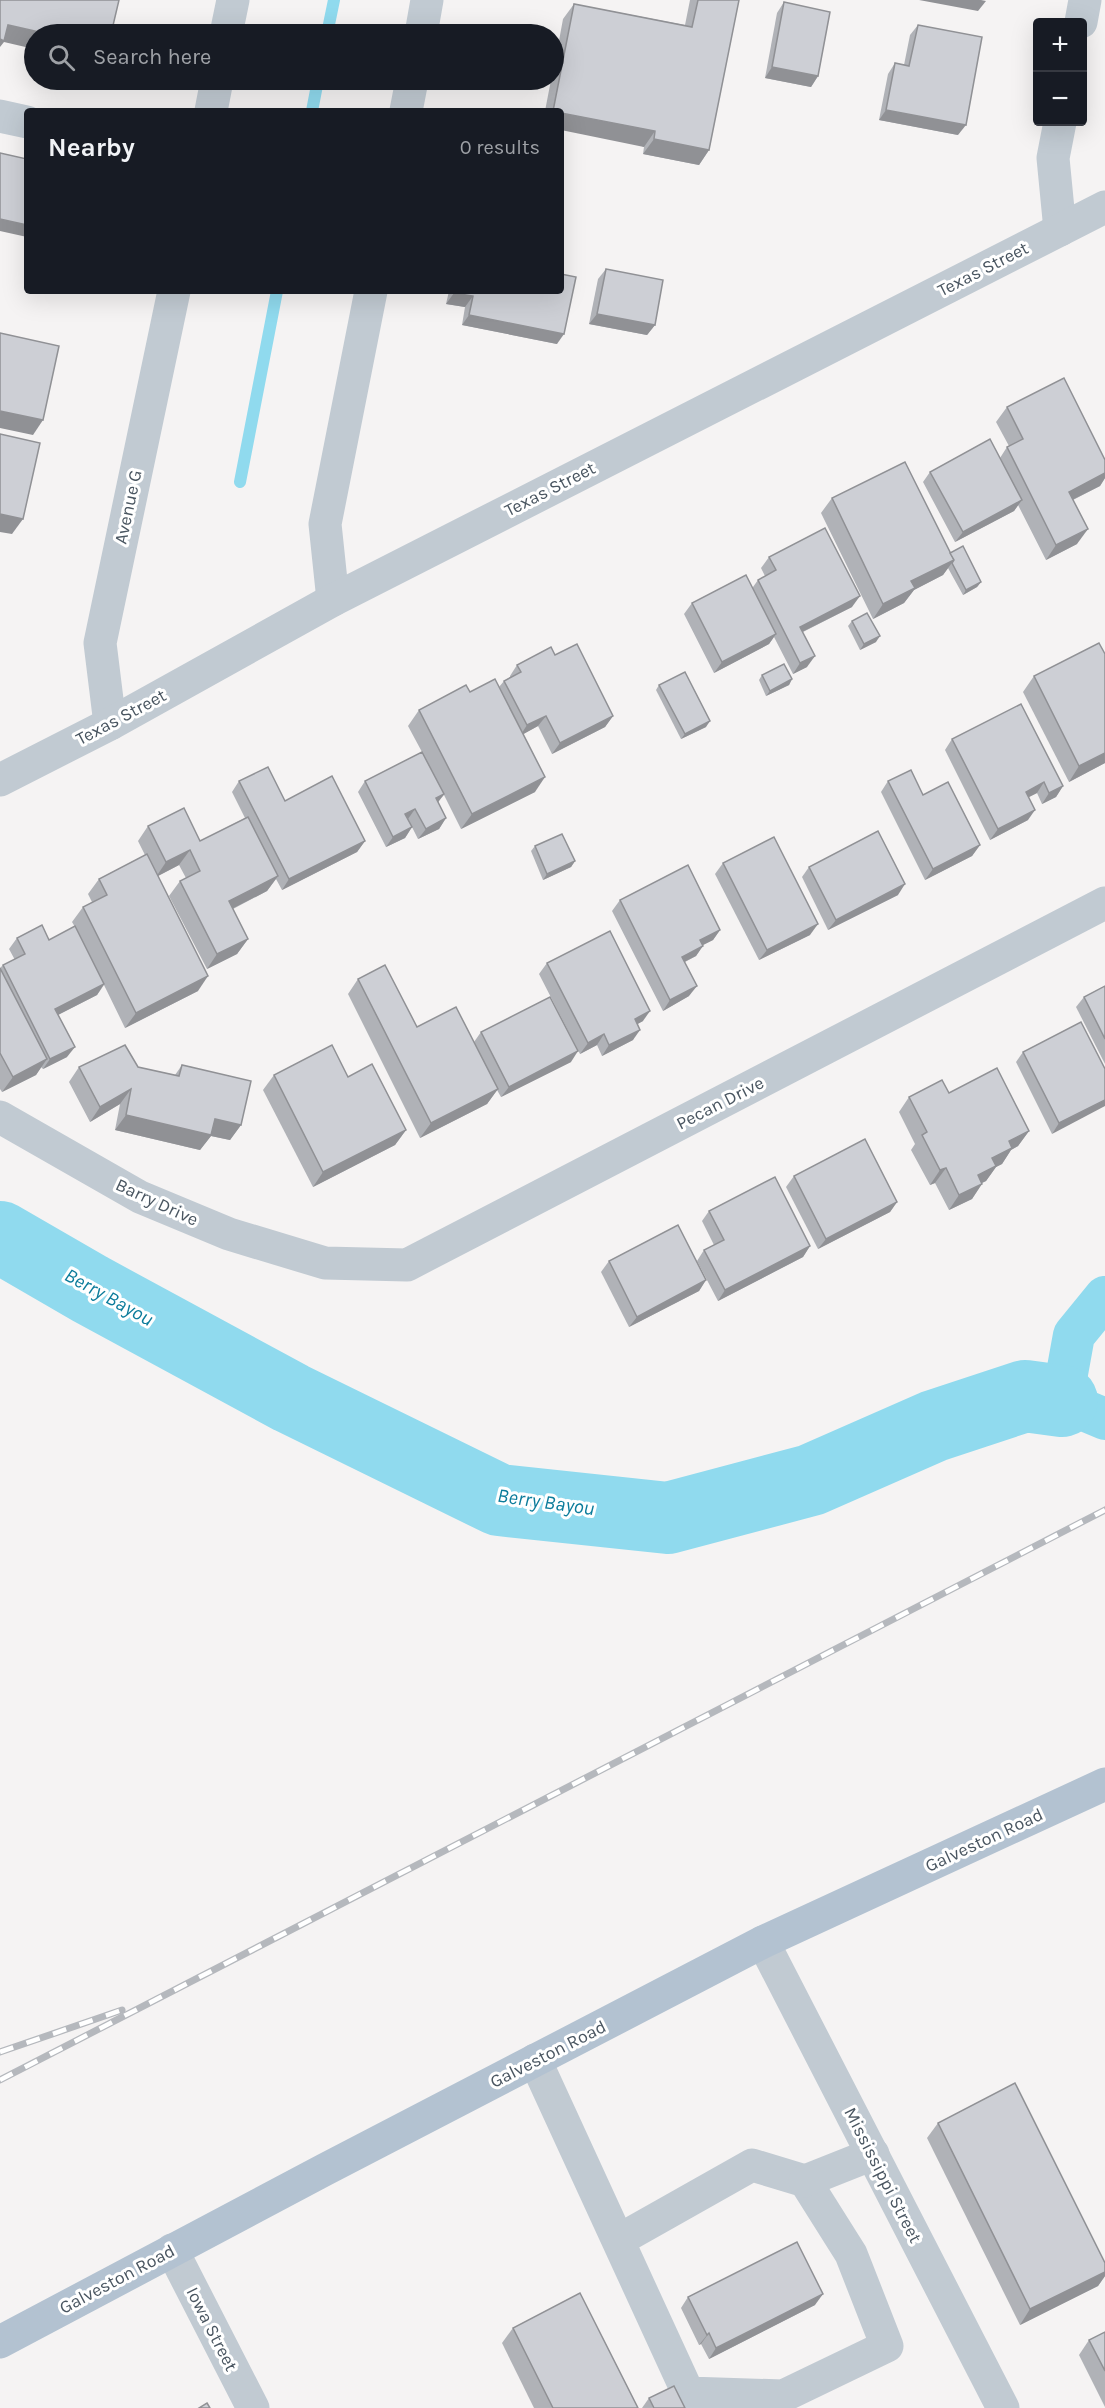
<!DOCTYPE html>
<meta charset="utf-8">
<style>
body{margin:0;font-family:Karla,sans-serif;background:#242831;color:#f1f3f6}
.controls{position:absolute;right:18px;top:18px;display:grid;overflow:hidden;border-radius:6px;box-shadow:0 6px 24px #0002}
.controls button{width:54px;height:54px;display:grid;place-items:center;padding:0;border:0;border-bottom:2px solid #363941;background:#171b24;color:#f1f3f6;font:30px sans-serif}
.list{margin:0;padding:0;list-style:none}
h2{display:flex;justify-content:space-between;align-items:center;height:78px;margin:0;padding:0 24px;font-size:26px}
h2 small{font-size:20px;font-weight:400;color:#9ea1a6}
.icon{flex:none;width:33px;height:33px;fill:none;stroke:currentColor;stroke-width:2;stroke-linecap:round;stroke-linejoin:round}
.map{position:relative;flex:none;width:1105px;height:2408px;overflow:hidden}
.search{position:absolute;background:#171b24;box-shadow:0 6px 24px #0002;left:24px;top:24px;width:540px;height:66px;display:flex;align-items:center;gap:15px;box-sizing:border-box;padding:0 21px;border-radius:33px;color:#9ea1a6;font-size:22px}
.panel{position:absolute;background:#171b24;box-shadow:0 6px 24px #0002;left:24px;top:108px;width:540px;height:186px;border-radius:6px}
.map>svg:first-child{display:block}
</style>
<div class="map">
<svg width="1105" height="2408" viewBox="0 0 1105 2408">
<rect width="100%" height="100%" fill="#f5f3f3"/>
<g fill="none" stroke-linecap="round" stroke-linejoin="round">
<g stroke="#90daee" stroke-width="12">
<polyline points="327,34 334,0"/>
<polyline points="312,111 318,80"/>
<polyline points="240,482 277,291"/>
</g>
<polyline stroke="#90daee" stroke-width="42" points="1105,1297 1074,1335 1062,1401 1105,1419"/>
<polyline stroke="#90daee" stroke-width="72" points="0,1237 90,1289 291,1398 499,1500 668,1518 811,1480 934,1426 1025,1396 1062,1401"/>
<g stroke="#c1cad2" stroke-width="33">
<polyline points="1081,22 1085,0"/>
<polyline points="226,34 233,0"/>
<polyline points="421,34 427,0"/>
<polyline points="211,111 217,80"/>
<polyline points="406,111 412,80"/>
<polyline points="0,116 27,122"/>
<polyline points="1060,230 1053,158 1060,122"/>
<polyline points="333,600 325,524 371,291"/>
<polyline points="110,724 100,643 174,291"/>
<polyline points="0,1117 140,1197 229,1234 325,1263 407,1265 1105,903"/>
<polyline points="763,1942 1003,2408"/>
<polyline points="535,2060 688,2393 783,2396 887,2346 851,2254 805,2181 752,2165 619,2240"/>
<polyline points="805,2181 873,2154"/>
<polyline points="172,2250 253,2408"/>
</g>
<polyline stroke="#c1cad2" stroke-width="33" points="0,780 110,724 333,600 1105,207"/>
<polyline stroke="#b3c2d1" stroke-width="33" points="0,2342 324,2170 763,1942 1105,1784"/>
<defs>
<g id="rail">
<polyline points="0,2052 122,2010"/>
<polyline points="0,2080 1105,1510"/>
</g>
</defs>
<use href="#rail" stroke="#b5b8bd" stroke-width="7"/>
<use href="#rail" stroke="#fff" stroke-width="4.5" stroke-dasharray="14" stroke-linecap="butt"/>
</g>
<g fill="#b0b2b7">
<polygon points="690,0 739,0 709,150 699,165 643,154 644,147 561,111 545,111 551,80 554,80 554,68 563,19 574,4 685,25"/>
<polygon points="784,2 818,76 811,87 765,78 777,13"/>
<polygon points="918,25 958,135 879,120 888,74 895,63 904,65 910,35"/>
<polygon points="606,269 655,325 647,335 589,324 598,279"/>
<polygon points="449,291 561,291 557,344 462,325 465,307 446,304"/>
<polygon points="1007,407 1105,460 1105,478 1100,486 1073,500 1077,544 1046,560 1018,505 1014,511 955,542 923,482 930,472 1000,458 1007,447 1009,446 996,422"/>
<polygon points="832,498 950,553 981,582 977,587 963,595 948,568 943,575 914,590 904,603 873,619 821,513"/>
<polygon points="769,557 852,607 803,632 807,667 793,674 774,637 769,644 714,673 684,614 692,603 753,587 758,580 765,576 761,568"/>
<polygon points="852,621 876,642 860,650 848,626"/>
<polygon points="1105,654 1105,763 1069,782 1023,692 1034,676"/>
<polygon points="555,655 613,716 605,727 552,754 538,726 523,734 535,792 461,829 444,795 438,802 446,818 439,829 418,839 412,827 405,838 386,847 358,792 365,781 422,752 408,726 419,710 470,692 499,687 504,681 510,677 510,676 517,665"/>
<polygon points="762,675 792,679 789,685 766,696 759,680"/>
<polygon points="659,685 706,727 681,739 656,690"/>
<polygon points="952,739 1063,786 1056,797 1042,804 1037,793 1029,797 1028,820 990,840 945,750"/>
<polygon points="239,781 285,801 365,841 357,852 282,890 276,879 267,891 233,909 248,939 237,954 207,969 169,896 180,881 186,878 179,865 158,876 198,991 125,1028 104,985 97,995 58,1015 67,1057 43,1069 41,1067 36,1075 2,1092 0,1089 0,968 3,965 15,960 9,949 17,938 49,940 75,927 72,922 83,907 92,902 88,894 99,879 145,855 138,841 148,826 200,841 245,818 232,792"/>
<polygon points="888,781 923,795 980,845 972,856 925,880 881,792"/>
<polygon points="535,846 575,861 571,867 543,880 531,851"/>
<polygon points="723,863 810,935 759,960 715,874"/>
<polygon points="809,867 898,895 828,930 802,877"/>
<polygon points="620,900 720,930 713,940 703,945 696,956 685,962 689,996 663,1011 612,911"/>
<polygon points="547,963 643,1021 637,1024 633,1040 602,1056 597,1045 580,1054 539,974"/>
<polygon points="358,979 417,1027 474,1042 481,1032 571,1062 501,1097 497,1090 487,1104 420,1138 348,994"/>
<polygon points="1105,986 1105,1064 1076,1007 1084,997"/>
<polygon points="1023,1052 1105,1069 1052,1134 1016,1062"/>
<polygon points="182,1065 241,1125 230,1140 211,1136 200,1150 115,1130 120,1104 90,1122 69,1082 79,1067 138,1067 175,1075"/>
<polygon points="274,1075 348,1077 406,1130 395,1145 313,1187 263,1090"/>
<polygon points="949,1093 1029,1131 1018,1146 1011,1150 1002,1164 996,1167 986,1181 982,1183 972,1199 949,1210 935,1183 930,1185 911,1150 915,1144 899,1112 909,1097"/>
<polygon points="794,1176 897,1202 890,1212 818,1249 786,1187"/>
<polygon points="709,1211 810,1246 803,1257 718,1301 697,1261 704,1250 714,1245 702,1221"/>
<polygon points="609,1261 706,1280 699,1291 629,1327 601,1272"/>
<polygon points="938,2123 1105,2263 1105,2276 1098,2286 1020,2325 927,2138"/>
<polygon points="688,2297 815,2305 709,2359 701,2344 699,2345 681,2308"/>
<polygon points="513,2328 638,2408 534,2408 502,2343"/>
<polygon points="1105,2332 1105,2407 1079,2355 1089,2340"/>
<polygon points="649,2398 685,2408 642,2408"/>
</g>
<g fill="#909195">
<polygon points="919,0 981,0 986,1 978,11"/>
<polygon points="8,25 48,34 34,34 34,49 4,42 0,47 0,36"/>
<polygon points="772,67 818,76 811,87 765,78"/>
<polygon points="886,110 966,125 958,135 879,120"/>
<polygon points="561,113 655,131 644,147 561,130"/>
<polygon points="654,139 709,150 699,165 643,154"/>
<polygon points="0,219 27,225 27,237 0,231"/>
<polygon points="454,293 473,296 465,307 446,304"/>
<polygon points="597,314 655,325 647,335 589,324"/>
<polygon points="469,315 564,334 557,344 462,325"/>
<polygon points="0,411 43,420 33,435 0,428"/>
<polygon points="1105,473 1105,478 1100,486 1058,507 1069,492"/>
<polygon points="1022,500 1014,511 955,542 963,532"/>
<polygon points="0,514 23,519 12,534 0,532"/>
<polygon points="1088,529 1077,544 1046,560 1056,545"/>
<polygon points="954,560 943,575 914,590 904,603 873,619 883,604 911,581"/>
<polygon points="981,582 977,587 963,595 966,590"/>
<polygon points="860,596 852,607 792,637 800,627"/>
<polygon points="776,634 769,644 714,673 722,662"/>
<polygon points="880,636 876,642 860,650 864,644"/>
<polygon points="815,656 807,667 793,674 800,663"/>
<polygon points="792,679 789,685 766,696 770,691"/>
<polygon points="546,716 538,726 520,736 527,725"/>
<polygon points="613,716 605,727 552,754 560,743"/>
<polygon points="710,721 706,727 681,739 685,734"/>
<polygon points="1105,753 1105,763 1069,782 1079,766"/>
<polygon points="545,777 535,792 461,829 472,814"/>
<polygon points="1044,782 1037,793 1019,802 1026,792"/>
<polygon points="1063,786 1056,797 1042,804 1049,793"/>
<polygon points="444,794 436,805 436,798"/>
<polygon points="415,809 408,819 405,814"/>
<polygon points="1035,810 1028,820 990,840 998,829"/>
<polygon points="446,818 439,829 418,839 426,829"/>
<polygon points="412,827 405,838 386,847 393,837"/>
<polygon points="365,841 357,852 282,890 289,879"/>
<polygon points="980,845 972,856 925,880 933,869"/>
<polygon points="190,850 179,865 156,877 166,862"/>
<polygon points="575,861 571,867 543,880 547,874"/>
<polygon points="278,876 267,891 218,916 229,901"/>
<polygon points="905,884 898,895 828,930 836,920"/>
<polygon points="818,924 810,935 759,960 767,950"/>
<polygon points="720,930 713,940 693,950 700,940"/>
<polygon points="248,939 237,954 207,969 217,954"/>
<polygon points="703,946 696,956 674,967 682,957"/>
<polygon points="208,976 198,991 125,1028 136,1013"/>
<polygon points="104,984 97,995 48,1020 55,1009"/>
<polygon points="697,986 689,996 663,1011 670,1000"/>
<polygon points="650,1011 643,1021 627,1030 635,1019"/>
<polygon points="640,1030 633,1040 602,1056 609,1045"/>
<polygon points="604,1034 597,1045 580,1054 588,1043"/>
<polygon points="75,1047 67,1057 43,1069 50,1059"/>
<polygon points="578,1051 571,1062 501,1097 509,1087"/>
<polygon points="47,1059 36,1075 2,1092 13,1077"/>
<polygon points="131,1089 120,1104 90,1122 100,1107"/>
<polygon points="498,1089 487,1104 420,1138 431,1123"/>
<polygon points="1105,1100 1105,1106 1052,1134 1059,1123"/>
<polygon points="126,1115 215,1119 241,1125 230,1140 211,1136 200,1150 115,1130"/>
<polygon points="406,1130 395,1145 313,1187 323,1172"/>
<polygon points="1029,1131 1018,1146 1011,1150 1002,1164 996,1167 986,1181 967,1190 978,1175 1009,1141"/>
<polygon points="946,1168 935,1183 930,1185 940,1170"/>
<polygon points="982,1184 972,1199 949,1210 959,1195"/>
<polygon points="897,1202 890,1212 818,1249 826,1239"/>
<polygon points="810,1246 803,1257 718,1301 725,1290"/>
<polygon points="706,1280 699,1291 629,1327 637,1317"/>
<polygon points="1105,2272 1105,2276 1098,2286 1020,2325 1030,2309"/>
<polygon points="823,2294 815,2305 709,2359 716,2348"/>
<polygon points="709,2333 701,2344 699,2345 707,2335"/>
</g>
<g fill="#cdcfd5" stroke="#909195" stroke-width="1.5">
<polygon points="0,0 119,0 111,34 48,34 8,25 4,41 0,39"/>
<polygon points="698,0 739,0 709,150 654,139 655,131 561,113 561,111 553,111 574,4 692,27"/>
<polygon points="784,2 830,12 818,76 772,67"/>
<polygon points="918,25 982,37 966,125 886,110 895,63 909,66"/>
<polygon points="0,153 27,159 27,225 0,219"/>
<polygon points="606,269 663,280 655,325 597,314"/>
<polygon points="561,274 576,277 564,334 469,315 473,296 454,293 454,291 561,291"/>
<polygon points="0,333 59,346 43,420 0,411"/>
<polygon points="1064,378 1105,460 1105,473 1069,492 1088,529 1056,545 1007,447 1023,439 1007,407"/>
<polygon points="0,434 40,443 23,519 0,514"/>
<polygon points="990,439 1022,500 963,532 930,472"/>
<polygon points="905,462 954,560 911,581 915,588 883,604 832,498"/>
<polygon points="825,528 860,596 800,627 815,656 800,663 758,580 776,570 769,557"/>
<polygon points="963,546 981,582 966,590 952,563 954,560 950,553"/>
<polygon points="746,575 776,634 722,662 692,603"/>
<polygon points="867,613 880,636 864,644 852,621"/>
<polygon points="1099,643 1105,654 1105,753 1079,766 1034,676"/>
<polygon points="577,644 613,716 560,743 546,716 527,725 504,681 521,672 517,665 551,647 555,655"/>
<polygon points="784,664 792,679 770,691 762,675"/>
<polygon points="685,672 710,721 685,734 659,685"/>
<polygon points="495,679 545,777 472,814 419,710 466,685 470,692"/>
<polygon points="1021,704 1063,786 1049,793 1044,782 1026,792 1035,810 998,829 952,739"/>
<polygon points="422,752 444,794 436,798 446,818 426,829 415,809 405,814 412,827 393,837 365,781"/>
<polygon points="268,767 285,801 332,776 365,841 289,879 239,781"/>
<polygon points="911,770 923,795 948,782 980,845 933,869 888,781"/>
<polygon points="184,808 200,841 248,817 278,876 229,901 248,939 217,954 180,881 200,871 190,850 166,862 148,826"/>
<polygon points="878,831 905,884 836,920 809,867"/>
<polygon points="562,834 575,861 547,874 535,846"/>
<polygon points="774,837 818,924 767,950 723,863"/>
<polygon points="147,854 208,976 136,1013 83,907 107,895 99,879"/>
<polygon points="688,865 720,930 700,940 703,946 682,957 697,986 670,1000 620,900"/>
<polygon points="42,925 49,940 75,926 104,984 55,1009 75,1047 50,1059 3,965 25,954 17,938"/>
<polygon points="610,931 650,1011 635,1019 640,1030 609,1045 604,1034 588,1043 547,963"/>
<polygon points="385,965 417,1027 456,1007 498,1089 431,1123 358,979"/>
<polygon points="0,968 47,1059 13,1077 0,1053"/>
<polygon points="1105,986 1105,1039 1084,997"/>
<polygon points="550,997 578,1051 509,1087 481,1032"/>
<polygon points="1081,1022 1105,1069 1105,1100 1059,1123 1023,1052"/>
<polygon points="125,1045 138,1067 179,1076 182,1065 251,1081 241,1125 215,1119 211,1135 126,1115 131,1089 100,1107 79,1067"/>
<polygon points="332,1045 348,1077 372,1064 406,1130 323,1172 274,1075"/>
<polygon points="997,1068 1029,1131 1009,1141 1012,1148 992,1158 996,1166 978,1175 982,1184 959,1195 946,1168 940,1170 922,1135 927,1132 909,1097 942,1080 949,1093"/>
<polygon points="865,1139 897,1202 826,1239 794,1176"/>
<polygon points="775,1177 810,1246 725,1290 704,1250 724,1240 709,1211"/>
<polygon points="678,1225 706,1280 637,1317 609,1261"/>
<polygon points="1015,2083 1105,2263 1105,2272 1030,2309 938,2123"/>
<polygon points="797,2242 823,2294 716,2348 709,2333 707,2335 688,2297"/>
<polygon points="580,2293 638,2408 553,2408 513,2328"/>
<polygon points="1105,2332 1105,2371 1089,2340"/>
<polygon points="674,2386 685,2408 654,2408 649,2398"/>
<polygon points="207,2403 210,2408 199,2408"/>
</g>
<g text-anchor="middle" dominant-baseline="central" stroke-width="6" stroke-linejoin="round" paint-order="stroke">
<g font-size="18" fill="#4a5661" stroke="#fff">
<text transform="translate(983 269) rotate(-27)">Texas Street</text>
<text transform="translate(550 489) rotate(-27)">Texas Street</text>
<text transform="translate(128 507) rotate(-78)">Avenue G</text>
<text transform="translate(121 717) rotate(-28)">Texas Street</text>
<text transform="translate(720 1103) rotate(-27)">Pecan Drive</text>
<text transform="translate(157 1202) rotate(25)">Barry Drive</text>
<text transform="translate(984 1840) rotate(-25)">Galveston Road</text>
<text transform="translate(548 2054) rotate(-27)">Galveston Road</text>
<text transform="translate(883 2175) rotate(63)">Mississippi Street</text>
<text transform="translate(117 2279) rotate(-28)">Galveston Road</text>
<text transform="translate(212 2329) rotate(63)">Iowa Street</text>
</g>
<g font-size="20" font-style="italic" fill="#0c7c9b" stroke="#fff">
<text transform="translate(109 1297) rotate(29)">Berry Bayou</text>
<text transform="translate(546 1502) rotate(8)">Berry Bayou</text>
</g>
</g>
</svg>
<div class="controls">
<button>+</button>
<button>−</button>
</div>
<div class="search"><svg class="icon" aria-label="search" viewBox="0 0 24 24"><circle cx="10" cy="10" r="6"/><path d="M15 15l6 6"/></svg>Search here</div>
<section class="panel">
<h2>Nearby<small>0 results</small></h2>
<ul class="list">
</ul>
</section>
</div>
